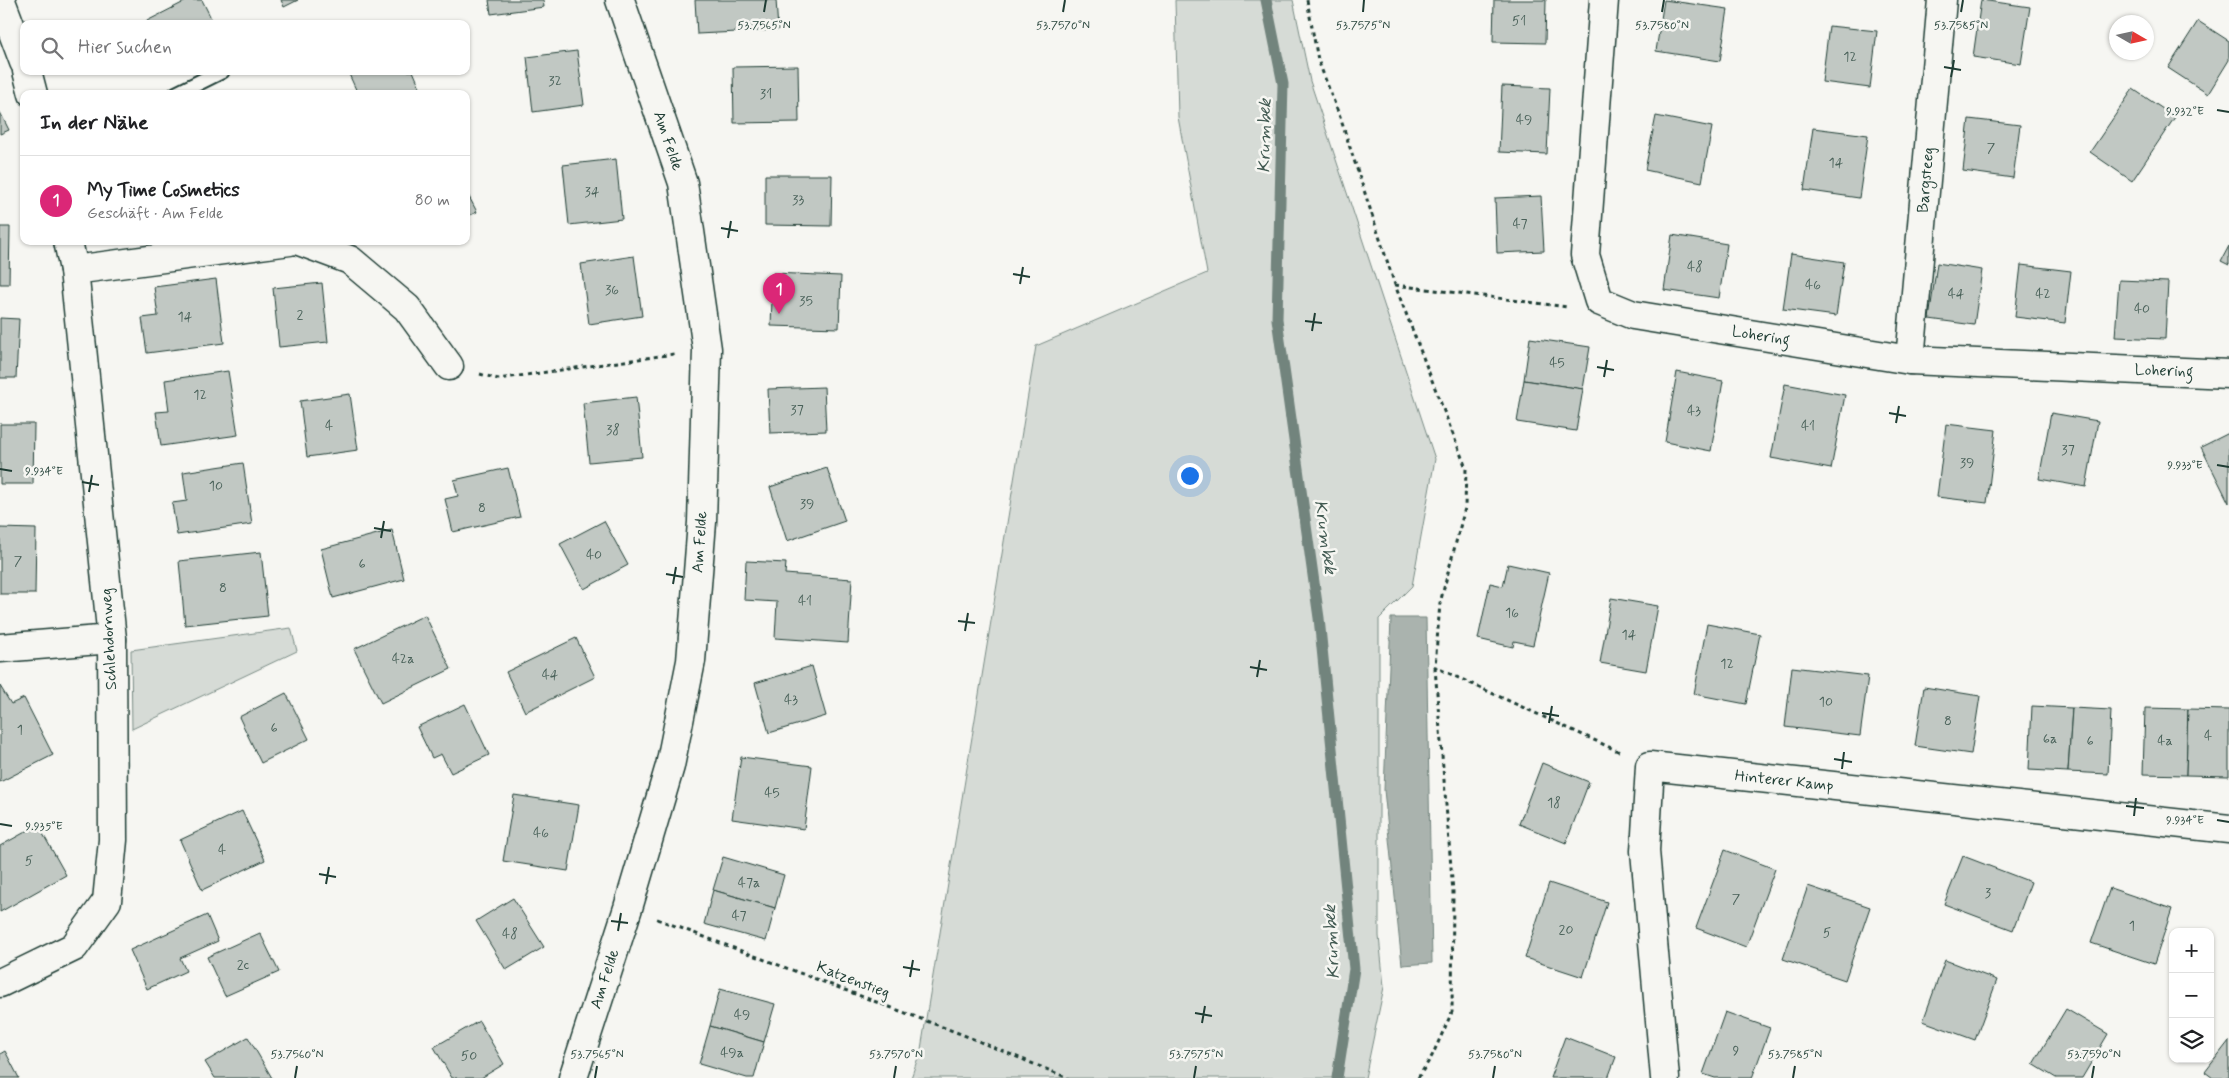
<!DOCTYPE html>
<html lang="de">
<meta charset="utf-8">
<style>
body{margin:0;font-family:Mynerve,sans-serif;background:#f6f6f6;color:#202124}
.controls{position:absolute;right:15px;bottom:15px;display:grid;overflow:hidden;border-radius:10px;box-shadow:0 1px 4px #0004}
.controls button{width:45px;height:45px;display:grid;place-items:center;padding:0;border:0;border-bottom:1px solid #e0e0e0;background:#fff;color:#202124;font:25px sans-serif}
.compass{position:absolute;left:2109px;top:15px;width:45px;height:45px;border-radius:50%;background:#fff;box-shadow:0 1px 4px #0004;rotate:99deg}
.you{position:absolute;left:1189px;top:475px;width:18px;height:18px;margin:-12px;border:4px solid #fff;border-radius:50%;background:#1a73e8;box-shadow:0 0 0 8px #1a73e833}
.badge{display:grid;place-items:center;width:32px;height:32px;border-radius:50%;background:#db2777;color:#fff;font-size:16px;font-weight:700}
.pin{position:absolute;translate:-50% -41px;filter:drop-shadow(0 1px 2px #0008)}
.pin::after{content:'';position:absolute;top:26px;width:18px;height:15px;background:inherit;clip-path:polygon(0 0,100% 0,50% 100%)}
.list{margin:0;padding:0;list-style:none}
h2{display:flex;justify-content:space-between;align-items:center;height:65px;margin:0;padding:0 20px;font-size:21px}
h2 small{font-size:16px;font-weight:400;color:#757577}
.list li{display:grid;grid-template-columns:32px 1fr auto;gap:15px;align-items:center;box-sizing:border-box;height:90px;padding:0 20px;border-top:1px solid #e0e0e0}
.list b{display:block;font-size:19px;white-space:nowrap}
.list p{margin:0;font-size:16px;white-space:nowrap;color:#757577}
.list em{font-size:16px;font-style:normal;color:#757577}
.icon{flex:none;width:28px;height:28px;fill:none;stroke:currentColor;stroke-width:2;stroke-linecap:round;stroke-linejoin:round}
.map{position:relative;flex:none;width:2229px;height:1078px;overflow:hidden}
.search{position:absolute;background:#fff;box-shadow:0 1px 4px #0004;left:20px;top:20px;width:450px;height:55px;display:flex;align-items:center;gap:12px;box-sizing:border-box;padding:0 18px;border-radius:10px;color:#757577;font-size:19px}
.panel{position:absolute;background:#fff;box-shadow:0 1px 4px #0004;left:20px;top:90px;width:450px;height:155px;border-radius:10px}
.map>svg:first-child{display:block}
</style>
<div class="map">
<svg width="2229" height="1078" viewBox="0 0 2229 1078">
<rect width="100%" height="100%" fill="#f6f6f2"/>
<filter id="ink" filterUnits="userSpaceOnUse"><feTurbulence type="fractalNoise" baseFrequency=".02" numOctaves="2"/><feDisplacementMap in="SourceGraphic" scale="10" xChannelSelector="R" yChannelSelector="G"/><feConvolveMatrix kernelMatrix="1 2 1 2 8 2 1 2 1" color-interpolation-filters="sRGB"/></filter>
<g filter="url(#ink)">
<g fill="#d6dbd6" stroke="#7a8c85">
<polygon points="1175,0 1293,0 1310,81 1435,459 1412,586 1379,619 1379,936 1384,987 1365,1078 911,1078 921,1049 1036,346 1207,273 1178,117"/>
<polygon points="291,628 297,651 132,729 131,650"/>
</g>
<polygon fill="#aab3ae" stroke="#72847d" points="1391,618 1426,618 1432,963 1402,965 1384,790"/>
<g fill="none" stroke-linecap="round" stroke-linejoin="round">
<polyline stroke="#72847d" stroke-width="11" points="1266,0 1283,84 1277,319 1319,618 1354,969 1337,1078"/>
</g>
<g fill="#c1c8c3" stroke="#1f3d34">
<polygon points="188,0 202,0 214,24 141,24"/>
<polygon points="281,0 298,0 284,7"/>
<polygon points="489,0 543,0 544,7 491,14"/>
<polygon points="695,0 776,0 778,30 697,34"/>
<polygon points="1494,0 1546,0 1545,43 1493,42"/>
<polygon points="1664,0 1728,9 1720,61 1656,51"/>
<polygon points="1981,0 2030,7 2021,64 1973,57"/>
<polygon points="2198,21 2229,41 2229,60 2208,94 2168,68"/>
<polygon points="1829,26 1877,31 1870,88 1822,82"/>
<polygon points="577,51 584,105 533,112 527,57"/>
<polygon points="798,66 799,122 734,123 733,67"/>
<polygon points="350,71 413,71 423,94 358,94 348,72"/>
<polygon points="1502,86 1550,88 1547,154 1499,152"/>
<polygon points="2133,89 2175,117 2132,181 2090,152"/>
<polygon points="0,112 9,130 0,134"/>
<polygon points="1656,116 1712,127 1702,182 1645,170"/>
<polygon points="1969,119 2020,125 2013,178 1963,171"/>
<polygon points="1813,128 1868,135 1859,198 1804,190"/>
<polygon points="616,159 622,219 569,225 563,165"/>
<polygon points="765,175 832,175 831,226 765,225"/>
<polygon points="466,191 477,212 466,217"/>
<polygon points="1541,196 1544,251 1497,253 1495,198"/>
<polygon points="0,227 10,227 9,284 0,284"/>
<polygon points="1672,235 1727,244 1719,298 1664,290"/>
<polygon points="2229,246 2229,265 2221,261"/>
<polygon points="1791,254 1844,262 1836,316 1783,309"/>
<polygon points="634,256 642,316 589,324 581,264"/>
<polygon points="1937,263 1982,270 1974,325 1929,319"/>
<polygon points="2021,265 2071,271 2065,323 2015,317"/>
<polygon points="773,273 841,276 839,328 771,326"/>
<polygon points="216,279 224,343 147,353 142,318 158,316 154,287"/>
<polygon points="2119,280 2168,282 2165,339 2115,337"/>
<polygon points="322,283 328,342 279,347 273,288"/>
<polygon points="0,318 19,319 16,378 0,378"/>
<polygon points="1530,338 1590,347 1583,389 1524,380"/>
<polygon points="228,371 238,435 161,446 156,412 169,411 165,380"/>
<polygon points="1677,372 1723,381 1711,451 1665,442"/>
<polygon points="1524,380 1583,389 1576,431 1517,422"/>
<polygon points="1785,384 1845,395 1831,469 1771,458"/>
<polygon points="824,387 826,431 770,433 768,389"/>
<polygon points="350,394 358,450 307,457 300,401"/>
<polygon points="636,397 642,457 589,462 583,403"/>
<polygon points="2051,413 2098,421 2086,487 2039,479"/>
<polygon points="0,424 34,424 33,484 0,484"/>
<polygon points="1946,424 1996,430 1987,503 1937,497"/>
<polygon points="2229,433 2229,503 2201,447"/>
<polygon points="243,463 252,524 177,535 172,503 187,501 183,472"/>
<polygon points="508,468 520,517 453,532 445,499 458,496 454,480"/>
<polygon points="827,468 845,521 787,541 770,487"/>
<polygon points="604,521 628,565 584,589 560,544"/>
<polygon points="0,528 36,529 35,594 0,594"/>
<polygon points="392,530 404,579 333,598 321,549"/>
<polygon points="261,552 268,616 185,625 179,561"/>
<polygon points="746,561 786,563 785,574 852,579 848,643 775,638 777,602 744,600"/>
<polygon points="1508,564 1549,573 1533,645 1514,641 1513,647 1478,639 1490,583 1503,586"/>
<polygon points="1611,598 1658,606 1646,671 1600,663"/>
<polygon points="425,615 451,669 381,703 354,649"/>
<polygon points="1707,624 1760,634 1746,704 1694,694"/>
<polygon points="576,638 595,677 525,712 506,672"/>
<polygon points="812,666 826,716 769,733 755,683"/>
<polygon points="1792,667 1868,676 1860,736 1785,727"/>
<polygon points="0,686 11,704 24,698 53,755 0,782"/>
<polygon points="1924,687 1980,696 1971,754 1915,746"/>
<polygon points="286,693 309,739 261,763 239,717"/>
<polygon points="465,704 489,755 451,773 441,754 432,758 417,727"/>
<polygon points="2032,706 2072,708 2068,772 2029,770"/>
<polygon points="2072,708 2111,710 2108,774 2068,772"/>
<polygon points="2145,708 2188,709 2186,775 2143,774"/>
<polygon points="2188,709 2229,710 2229,776 2186,775"/>
<polygon points="741,757 812,766 804,829 732,819"/>
<polygon points="1542,763 1589,782 1566,843 1519,824"/>
<polygon points="514,795 579,805 568,871 503,861"/>
<polygon points="242,811 265,860 202,890 180,840"/>
<polygon points="38,825 66,875 0,912 0,846"/>
<polygon points="1725,850 1775,869 1746,947 1696,928"/>
<polygon points="1963,856 2031,882 2013,930 1944,904"/>
<polygon points="723,857 784,875 775,908 713,890"/>
<polygon points="1549,883 1607,902 1583,977 1525,958"/>
<polygon points="1808,886 1870,907 1845,980 1783,959"/>
<polygon points="2110,888 2172,909 2154,964 2091,943"/>
<polygon points="713,890 775,908 766,941 704,924"/>
<polygon points="513,898 544,947 506,970 476,921"/>
<polygon points="207,915 218,941 180,958 186,971 147,989 130,950"/>
<polygon points="260,933 279,972 225,996 207,957"/>
<polygon points="1945,960 1997,980 1975,1040 1923,1021"/>
<polygon points="720,989 775,1004 764,1042 710,1026"/>
<polygon points="2066,1009 2108,1034 2082,1078 2056,1078 2033,1064"/>
<polygon points="1725,1012 1770,1028 1752,1078 1715,1078 1703,1074"/>
<polygon points="479,1021 504,1064 481,1078 452,1078 434,1047"/>
<polygon points="710,1026 764,1042 754,1078 747,1078 699,1064"/>
<polygon points="248,1037 272,1078 215,1078 205,1062"/>
<polygon points="1565,1037 1616,1057 1608,1078 1550,1078"/>
<polygon points="2229,1041 2229,1078 2213,1078 2205,1072"/>
<polygon points="5,1051 19,1078 0,1078 0,1054"/>
</g>
<g fill="none" stroke-linecap="round" stroke-linejoin="round">
<defs>
<polyline id="service" points="176,94 222,71"/>
<g id="minor">
<polyline points="1604,0 1585,255 1599,301 1633,315 1910,360 2229,374"/>
<polyline points="1,1 24,62"/>
<polyline points="27,71 33,94"/>
<polyline points="299,241 350,260 407,308 449,366"/>
<polyline points="74,270 290,241"/>
<polyline points="1910,360 1942,0"/>
<polyline points="0,648 112,639"/>
<polyline points="0,983 74,947 107,901 113,840 112,639 74,270 68,241"/>
<polyline points="573,1078 628,908 670,766 691,661 702,522 707,349 683,183 620,0"/>
<polyline points="1665,1078 1645,851 1650,766 2229,829"/>
</g>
</defs>
<use href="#service" stroke="#1f3d34" stroke-width="18"/>
<use href="#minor" stroke="#1f3d34" stroke-width="31"/>
<g stroke="#1f3d34" stroke-width="3" stroke-dasharray="4 4" stroke-linecap="butt">
<polyline points="1307,0 1318,60 1341,120 1395,285 1466,468 1465,508 1440,603 1435,667 1620,752"/>
<polyline points="1395,285 1568,307"/>
<polyline points="480,374 498,379 674,354"/>
<polyline points="657,919 961,1034 1068,1078"/>
<polyline points="1418,1078 1432,1056 1452,1012 1453,892 1435,668"/>
</g>
<use href="#service" stroke="#f6f6f2" stroke-width="14"/>
<use href="#minor" stroke="#f6f6f2" stroke-width="28"/>
</g>
</g>
<path fill="none" stroke="#1f3d34" stroke-width="2" d="M764 12 766 0M1063 12 1065 0M1363 12 1364 0M1662 12 1664 0M1961 12 1963 0M1944 67 1961 70M1951 77 1954 60M2217 110 2229 112M721 228 738 231M728 238 731 221M1013 274 1030 277M1020 284 1023 267M1305 321 1322 323M1312 331 1315 313M1597 367 1614 370M1604 377 1607 360M1889 413 1906 416M1896 423 1899 406M2217 465 2229 467M0 469 12 471M82 482 99 485M89 492 92 475M374 528 391 531M381 538 384 521M666 574 683 577M673 584 676 567M958 621 975 623M965 631 968 613M1250 667 1267 670M1257 677 1260 660M1542 713 1559 716M1549 723 1552 706M1834 759 1852 762M1842 769 1844 752M2126 806 2144 808M2134 816 2136 798M2217 820 2229 822M0 824 12 826M319 874 336 877M326 884 329 867M611 921 628 923M618 931 621 913M903 967 920 970M910 977 913 960M1195 1013 1212 1016M1202 1023 1205 1006M295 1078 297 1066M595 1078 597 1066M894 1078 896 1066M1194 1078 1196 1066M1493 1078 1495 1066M1793 1078 1795 1066M2092 1078 2094 1066"/>
<g text-anchor="middle" dominant-baseline="central" stroke-width="5" stroke-linejoin="round" paint-order="stroke">
<g font-size="14" fill="#486058">
<text x="1519" y="21">51</text>
<text x="1850" y="57">12</text>
<text x="555" y="81">32</text>
<text x="766" y="94">31</text>
<text x="1524" y="120">49</text>
<text x="1991" y="148">7</text>
<text x="1836" y="163">14</text>
<text x="592" y="192">34</text>
<text x="798" y="200">33</text>
<text x="1520" y="224">47</text>
<text x="1695" y="267">48</text>
<text x="1813" y="285">46</text>
<text x="612" y="290">36</text>
<text x="1956" y="294">44</text>
<text x="2043" y="294">42</text>
<text x="806" y="301">35</text>
<text x="2142" y="309">40</text>
<text x="300" y="315">2</text>
<text x="185" y="317">14</text>
<text x="1557" y="363">45</text>
<text x="200" y="395">12</text>
<text x="797" y="410">37</text>
<text x="1694" y="411">43</text>
<text x="329" y="426">4</text>
<text x="1808" y="426">41</text>
<text x="613" y="430">38</text>
<text x="2068" y="450">37</text>
<text x="1967" y="463">39</text>
<text x="216" y="486">10</text>
<text x="807" y="504">39</text>
<text x="482" y="508">8</text>
<text x="594" y="555">40</text>
<text x="18" y="561">7</text>
<text x="362" y="564">6</text>
<text x="223" y="588">8</text>
<text x="805" y="601">41</text>
<text x="1512" y="613">16</text>
<text x="1629" y="635">14</text>
<text x="403" y="659">42a</text>
<text x="1727" y="664">12</text>
<text x="550" y="675">44</text>
<text x="791" y="700">43</text>
<text x="1826" y="702">10</text>
<text x="1948" y="721">8</text>
<text x="274" y="728">6</text>
<text x="20" y="730">1</text>
<text x="2208" y="736">4</text>
<text x="2050" y="739">6a</text>
<text x="2090" y="741">6</text>
<text x="2165" y="741">4a</text>
<text x="772" y="793">45</text>
<text x="1554" y="803">18</text>
<text x="541" y="833">46</text>
<text x="222" y="850">4</text>
<text x="29" y="861">5</text>
<text x="749" y="883">47a</text>
<text x="1988" y="893">3</text>
<text x="1736" y="899">7</text>
<text x="739" y="916">47</text>
<text x="2132" y="926">1</text>
<text x="1566" y="930">20</text>
<text x="1827" y="933">5</text>
<text x="510" y="934">48</text>
<text x="243" y="965">2c</text>
<text x="742" y="1015">49</text>
<text x="1736" y="1051">9</text>
<text x="732" y="1053">49a</text>
<text x="469" y="1056">50</text>
</g>
<g font-size="16" fill="#1f3d34" stroke="#f6f6f2">
<text transform="translate(668 141) rotate(71)">Am Felde</text>
<text transform="translate(1926 180) rotate(-85)">Bargsteeg</text>
<text transform="translate(1761 336) rotate(9)">Lohering</text>
<text transform="translate(2164 371) rotate(2)">Lohering</text>
<text transform="translate(700 542) rotate(-86)">Am Felde</text>
<text transform="translate(109 639) rotate(-93)">Schlehdornweg</text>
<text transform="translate(1784 781) rotate(6)">Hinterer Kamp</text>
<text transform="translate(605 979) rotate(-72)">Am Felde</text>
<text transform="translate(853 980) rotate(21)">Katzenstieg</text>
</g>
<g font-size="18" font-style="italic" fill="#425a52" stroke="#f6f6f2">
<text transform="translate(1265 136) rotate(-89)">Krumbek</text>
<text transform="translate(1325 537) rotate(82)">Krumbek</text>
<text transform="translate(1332 942) rotate(-93)">Krumbek</text>
</g>
</g>
<g font-size="12" text-anchor="middle" fill="#1f3d34" stroke="#f6f6f2" stroke-width="5" stroke-linejoin="round" paint-order="stroke">
<text x="764" y="29">53.7565°N</text>
<text x="1063" y="29">53.7570°N</text>
<text x="1363" y="29">53.7575°N</text>
<text x="1662" y="29">53.7580°N</text>
<text x="1961" y="29">53.7585°N</text>
<text x="2185" y="115">9.932°E</text>
<text x="2185" y="469">9.933°E</text>
<text x="44" y="475">9.934°E</text>
<text x="2185" y="824">9.934°E</text>
<text x="44" y="830">9.935°E</text>
<text x="297" y="1058">53.7560°N</text>
<text x="597" y="1058">53.7565°N</text>
<text x="896" y="1058">53.7570°N</text>
<text x="1196" y="1058">53.7575°N</text>
<text x="1495" y="1058">53.7580°N</text>
<text x="1795" y="1058">53.7585°N</text>
<text x="2094" y="1058">53.7590°N</text>
</g>
</svg>
<div class="controls">
<button>+</button>
<button>−</button>
<button><svg class="icon" aria-label="layers" viewBox="0 0 24 24"><path d="M12 4l9 5-9 5-9-5zM3 14l9 5 9-5"/></svg></button>
</div>
<svg class="compass" viewBox="-18 -18 36 36"><path d="M0-13l5 13h-10z" fill="#e53935"/><path d="M0 13l5-13h-10z" fill="#757577"/></svg>
<div class="you"></div>
<div class="pin badge" style="left:779px;top:314px">1</div>
<div class="search"><svg class="icon" aria-label="search" viewBox="0 0 24 24"><circle cx="10" cy="10" r="6"/><path d="M15 15l6 6"/></svg>Hier suchen</div>
<section class="panel">
<h2>In der Nähe<small></small></h2>
<ul class="list">
<li><span class="badge">1</span><div><b>My Time Cosmetics</b><p>Geschäft · Am Felde</p></div><em>80 m</em></li>
</ul>
</section>
</div>
